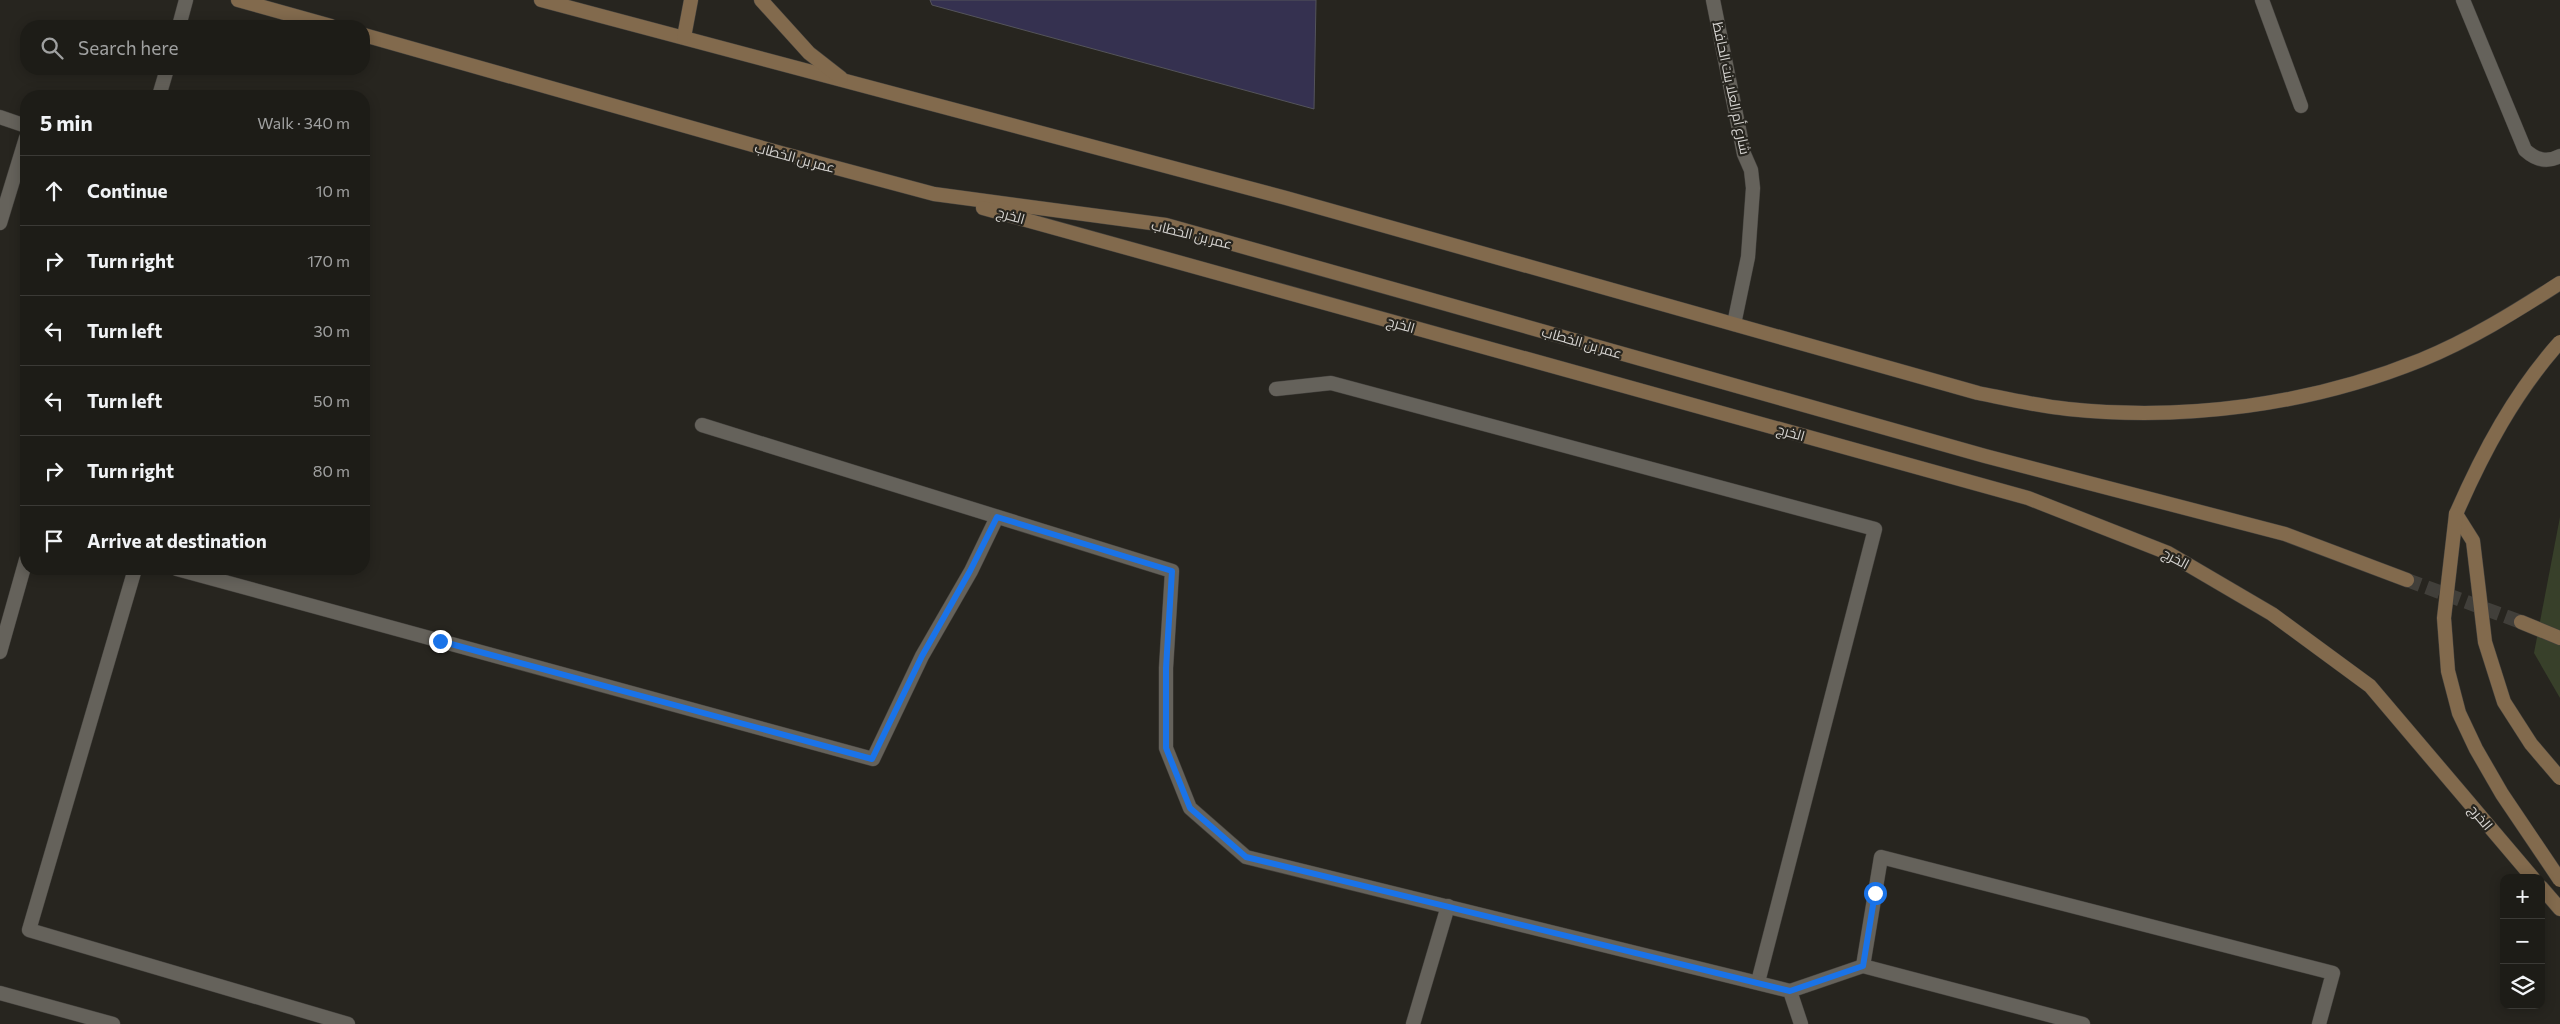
<!DOCTYPE html>
<meta charset="utf-8">
<style>
body{margin:0;font-family:Commissioner,Cairo,sans-serif;background:#252520;color:#f1f3f6}
.controls{position:absolute;right:15px;bottom:15px;display:grid;overflow:hidden;border-radius:10px;box-shadow:0 2px 12px #0003}
.controls button{width:45px;height:45px;display:grid;place-items:center;padding:0;border:0;border-bottom:1px solid #3b3a36;background:#1d1c17;color:#f1f3f6;font:25px sans-serif}
.stop{position:absolute;width:15px;height:15px;margin:-11px;border:4px solid #1a73e8;border-radius:50%;background:#fff}
.stop.end{background:#1a73e8;border-color:#fff;box-shadow:0 1px 5px #0008}
.list{margin:0;padding:0;list-style:none}
h2{display:flex;justify-content:space-between;align-items:center;height:65px;margin:0;padding:0 20px;font-size:21px}
h2 small{font-size:16px;font-weight:400;color:#a0a1a1}
.list li{display:grid;grid-template-columns:32px 1fr auto;gap:15px;align-items:center;box-sizing:border-box;height:70px;padding:0 20px;border-top:1px solid #3b3a36}
.list b{display:block;font-size:19px;white-space:nowrap}
.list em{font-size:16px;font-style:normal;color:#a0a1a1}
.icon{flex:none;width:28px;height:28px;fill:none;stroke:currentColor;stroke-width:2;stroke-linecap:round;stroke-linejoin:round}
.map{position:relative;flex:none;width:2560px;height:1024px;overflow:hidden}
.search{position:absolute;background:#1d1c17;box-shadow:0 2px 12px #0003;left:20px;top:20px;width:350px;height:55px;display:flex;align-items:center;gap:12px;box-sizing:border-box;padding:0 18px;border-radius:20px;color:#a0a1a1;font-size:19px}
.panel{position:absolute;background:#1d1c17;box-shadow:0 2px 12px #0003;left:20px;top:90px;width:350px;height:485px;border-radius:20px}
.map>svg:first-child{display:block}
</style>
<div class="map">
<svg width="2560" height="1024" viewBox="0 0 2560 1024">
<rect width="100%" height="100%" fill="#27251f"/>
<polygon fill="#38402a" points="2560,517 2560,698 2534,653"/>
<polygon fill="#353150" stroke="#54545b" points="930,0 1316,0 1314,109 932,5"/>
<g fill="none" stroke-linecap="round" stroke-linejoin="round">
<polyline stroke="#413f3a" stroke-width="14" stroke-dasharray="14 7" stroke-linecap="butt" points="2407,580 2521,622"/>
<defs>
<g id="service">
<polyline points="1713,0 1744,154 1751,170 1753,188 1748,257 1734,324"/>
<polyline points="2262,0 2301,106"/>
<path d="M2463 0 2525 150C2536 160 2547 163 2560 156"/>
<polyline points="0,117 26,126"/>
<polyline points="0,223 26,138"/>
<polyline points="1276,389 1331,383 1875,529 1758,982"/>
<polyline points="702,425 1172,571 1166,668 1166,748 1190,808 1246,857 1790,991 1801,1024"/>
<polyline points="135,569 29,930 348,1024"/>
<polyline points="177,569 873,759 922,656 971,571 997,517"/>
<polyline points="1863,966 1881,857 2333,973 2319,1024"/>
<polyline points="1790,991 1863,966 2083,1024"/>
<polyline points="1413,1024 1448,906"/>
</g>
<g id="minor">
<polyline points="179,26 186,0"/>
<polyline points="159,96 167,69"/>
<polyline points="0,652 26,560"/>
<polyline points="0,993 113,1024"/>
</g>
<g id="secondary">
<polyline points="238,0 331,26"/>
<path d="M541 0 1286 198 1978 393C2008 399 2038 406 2068 409 2186 421 2310 405 2421 360 2470 340 2515 312 2560 283"/>
<polyline points="761,0 809,53 841,78"/>
<polyline points="364,35 777,152 934,194 1166,225 1985,456 2285,534 2407,580"/>
<polyline points="684,37 691,0"/>
<polyline points="983,208 2028,498 2168,553 2272,614 2370,686 2533,878"/>
<polyline points="2521,622 2560,638"/>
<polyline points="2541,887 2560,909"/>
</g>
</defs>
<use href="#service" stroke="#43413d" stroke-width="15"/>
<use href="#minor" stroke="#43413d" stroke-width="15"/>
<use href="#secondary" stroke="#43413d" stroke-width="15"/>
<use href="#service" stroke="#65625b" stroke-width="14"/>
<use href="#minor" stroke="#65625b" stroke-width="14"/>
<use href="#secondary" stroke="#826a4d" stroke-width="14"/>
<defs>
<g id="secondary-bridge">
<path d="M2560 342C2515 392 2483 452 2456 514L2473 541 2485 642 2504 702 2531 744 2560 778"/>
<polyline points="2456,514 2444,618 2448,671 2459,713 2476,749 2502,794 2560,880"/>
</g>
</defs>
<use href="#secondary-bridge" stroke="#43413d" stroke-width="15" stroke-linecap="butt"/>
<use href="#secondary-bridge" stroke="#826a4d" stroke-width="14"/>
</g>
<g fill="none" stroke-linecap="round" stroke-linejoin="round">
<polyline stroke="#1a73e8" stroke-width="6" points="440,641 872,759 922,656 970,571 997,517 1172,571 1166,668 1166,748 1190,808 1246,857 1790,991 1863,966 1875,893"/>
</g>
<g text-anchor="middle" dominant-baseline="central" stroke-width="4.5" stroke-linejoin="round" paint-order="stroke">
<g font-size="14" fill="#d5d3d0" stroke="#27251f">
<text transform="translate(1732 88) rotate(78)">شارع أم العلا بنت الحافظ</text>
<text transform="translate(795 157) rotate(15)">عمر بن الخطاب</text>
<text transform="translate(1011 215) rotate(16)">الخرج</text>
<text transform="translate(1192 234) rotate(14)">عمر بن الخطاب</text>
<text transform="translate(1401 324) rotate(16)">الخرج</text>
<text transform="translate(1582 342) rotate(16)">عمر بن الخطاب</text>
<text transform="translate(1791 432) rotate(16)">الخرج</text>
<text transform="translate(2176 558) rotate(28)">الخرج</text>
<text transform="translate(2481 817) rotate(50)">الخرج</text>
</g>
</g>
</svg>
<div class="controls">
<button>+</button>
<button>−</button>
<button><svg class="icon" aria-label="layers" viewBox="0 0 24 24"><path d="M12 4l9 5-9 5-9-5zM3 14l9 5 9-5"/></svg></button>
</div>
<div class="stop" style="left:1875px;top:893px"></div>
<div class="stop end" style="left:440px;top:641px"></div>
<div class="search"><svg class="icon" aria-label="search" viewBox="0 0 24 24"><circle cx="10" cy="10" r="6"/><path d="M15 15l6 6"/></svg>Search here</div>
<section class="panel">
<h2>5 min<small>Walk · 340 m</small></h2>
<ul class="list">
<li><svg class="icon" aria-label="ahead" viewBox="0 0 24 24"><path d="M12 20V5M6 11l6-6 6 6"/></svg><div><b>Continue</b></div><em>10 m</em></li>
<li><svg class="icon" aria-label="right" viewBox="0 0 24 24"><path d="M7 20v-9h11M14 6l5 5-5 5"/></svg><div><b>Turn right</b></div><em>170 m</em></li>
<li><svg class="icon" aria-label="left" viewBox="0 0 24 24"><path d="M17 20v-9H6M10 6l-5 5 5 5"/></svg><div><b>Turn left</b></div><em>30 m</em></li>
<li><svg class="icon" aria-label="left" viewBox="0 0 24 24"><path d="M17 20v-9H6M10 6l-5 5 5 5"/></svg><div><b>Turn left</b></div><em>50 m</em></li>
<li><svg class="icon" aria-label="right" viewBox="0 0 24 24"><path d="M7 20v-9h11M14 6l5 5-5 5"/></svg><div><b>Turn right</b></div><em>80 m</em></li>
<li><svg class="icon" aria-label="arrive" viewBox="0 0 24 24"><path d="M6 21V4h12l-3 4 3 4H6"/></svg><div><b>Arrive at destination</b></div></li>
</ul>
</section>
</div>
